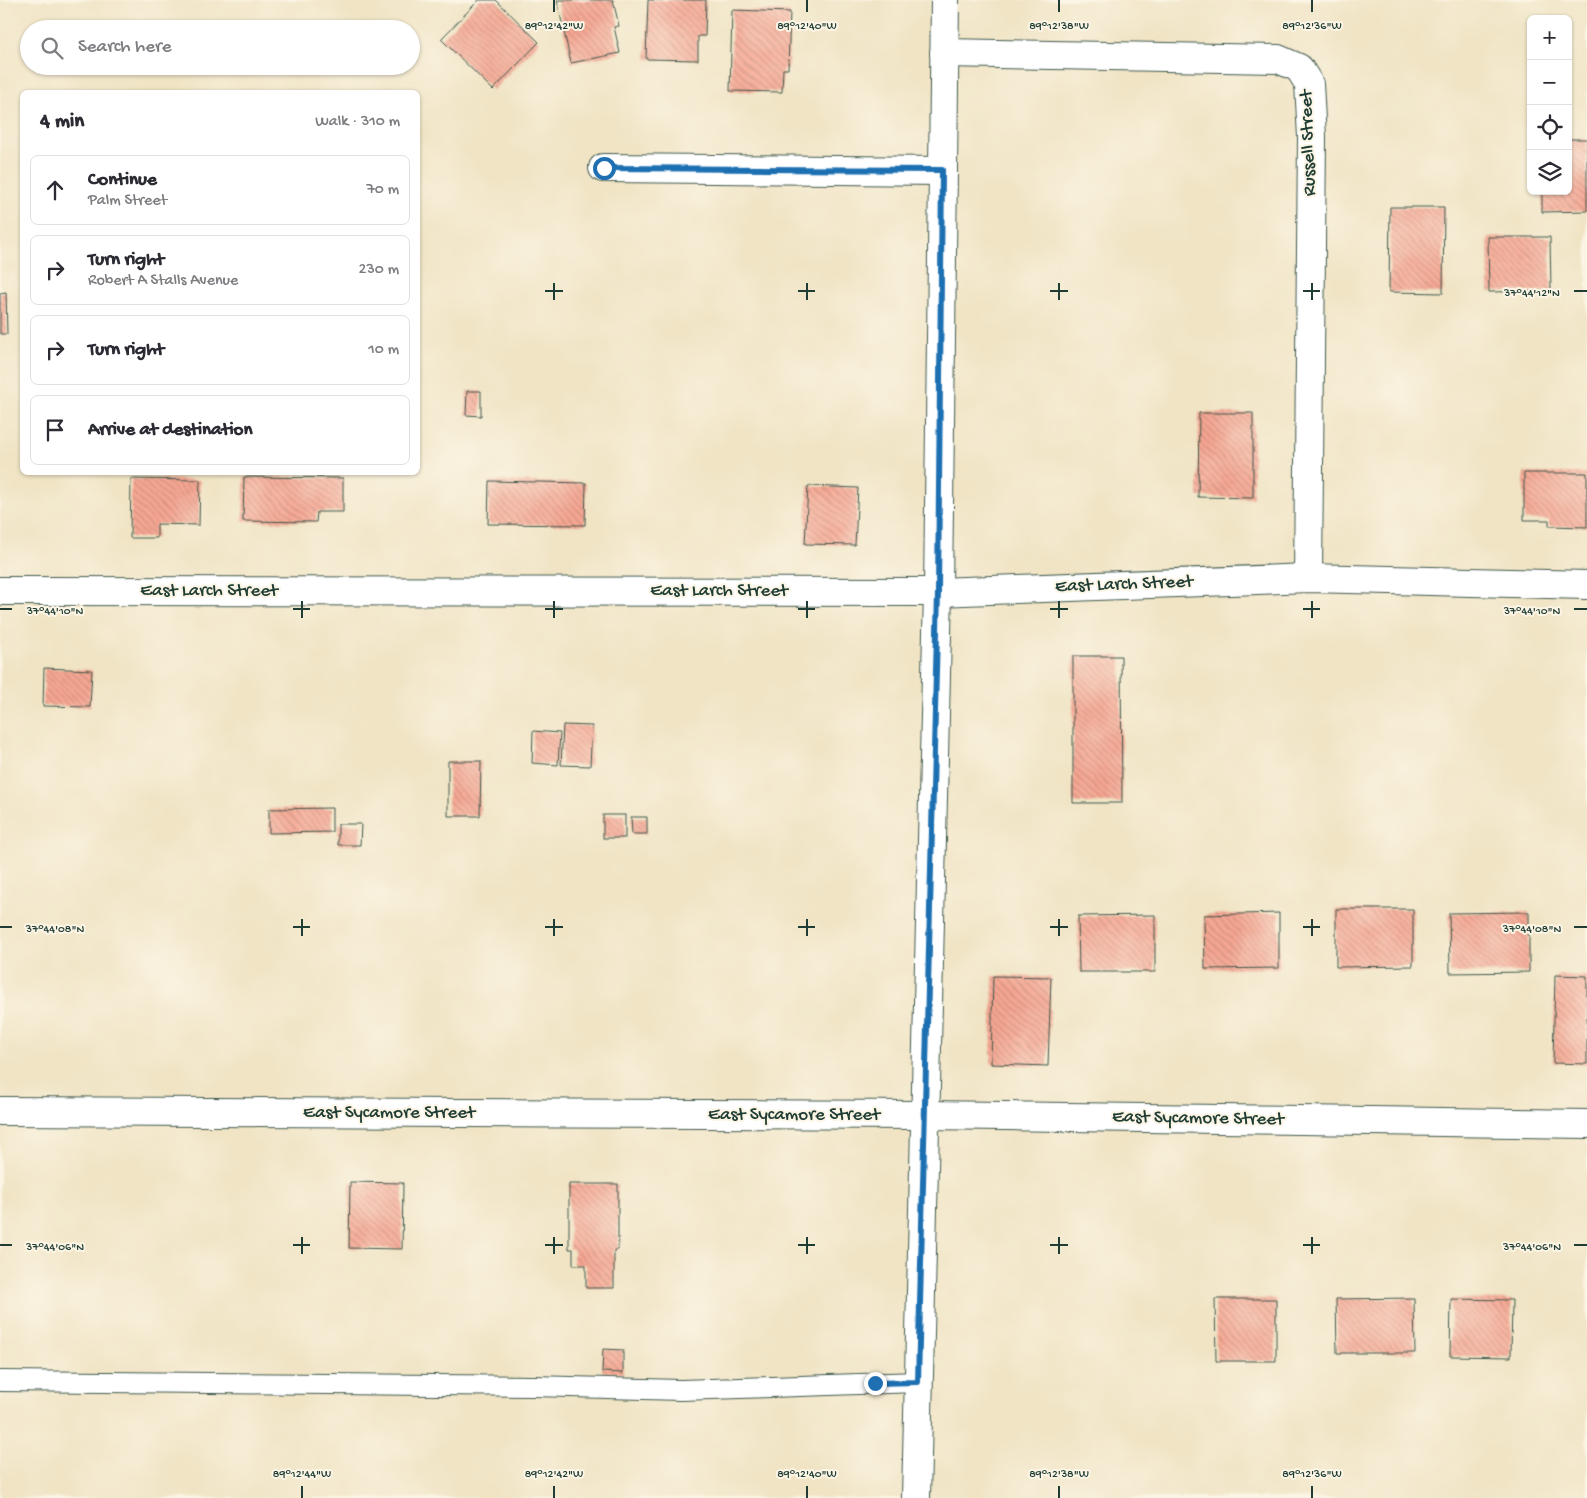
<!DOCTYPE html>
<meta charset="utf-8">
<style>
body{margin:0;font-family:"Gochi Hand",sans-serif;background:#f2f2f3;color:#2b2b33}
.controls{position:absolute;right:15px;top:15px;display:grid;overflow:hidden;border-radius:8px;box-shadow:0 1px 4px #0004}
.controls button{width:45px;height:45px;display:grid;place-items:center;padding:0;border:0;border-bottom:1px solid #e1e1e2;background:#fff;color:#2b2b33;font:25px sans-serif}
.stop{position:absolute;width:15px;height:15px;margin:-11px;border:4px solid #1f6fb2;border-radius:50%;background:#fff}
.stop.end{background:#1f6fb2;border-color:#fff;box-shadow:0 1px 5px #0008}
.list{margin:0;padding:0;list-style:none}
h2{display:flex;justify-content:space-between;align-items:center;height:65px;margin:0;padding:0 20px;font-size:21px}
h2 small{font-size:16px;font-weight:400;color:#7c7c81}
.list li{display:grid;grid-template-columns:32px 1fr auto;gap:15px;align-items:center;box-sizing:border-box;height:70px;margin:0 10px 10px;padding:0 10px;border:1px solid #e1e1e2;border-radius:8px}
.list b{display:block;font-size:19px;white-space:nowrap}
.list p{margin:0;font-size:16px;white-space:nowrap;color:#7c7c81}
.list em{font-size:16px;font-style:normal;color:#7c7c81}
.icon{flex:none;width:28px;height:28px;fill:none;stroke:currentColor;stroke-width:2;stroke-linecap:round;stroke-linejoin:round}
.map{position:relative;flex:none;width:1587px;height:1498px;overflow:hidden}
.search{position:absolute;background:#fff;box-shadow:0 1px 4px #0004;left:20px;top:20px;width:400px;height:55px;display:flex;align-items:center;gap:12px;box-sizing:border-box;padding:0 18px;border-radius:28px;color:#7c7c81;font-size:19px}
.panel{position:absolute;background:#fff;box-shadow:0 1px 4px #0004;left:20px;top:90px;width:400px;height:385px;border-radius:8px}
.map>svg:first-child{display:block}
</style>
<div class="map">
<svg width="1587" height="1498" viewBox="0 0 1587 1498">
<defs>
<pattern id="building-back-hatch" width="6" height="6" patternUnits="userSpaceOnUse" patternTransform="scale(1.25)"><rect width="6" height="6" fill="#f7a793"/><path d="M-1 5l2 2M0 0l6 6M5-1l2 2" fill="none" stroke="#c78979"/></pattern>
</defs>
<rect width="100%" height="100%" fill="#fcf5e5"/>
<filter id="ink" filterUnits="userSpaceOnUse"><feTurbulence type="fractalNoise" baseFrequency=".02" numOctaves="2"/><feDisplacementMap in="SourceGraphic" scale="10" xChannelSelector="R" yChannelSelector="G"/><feConvolveMatrix kernelMatrix="1 2 1 2 8 2 1 2 1" color-interpolation-filters="sRGB"/></filter>
<filter id="wash" filterUnits="userSpaceOnUse"><feTurbulence type="fractalNoise" baseFrequency=".0096" numOctaves="4" result="noise"/><feDisplacementMap in="SourceGraphic" scale="20" xChannelSelector="R" yChannelSelector="G"/><feGaussianBlur stdDeviation="1.12" result="paint"/><feColorMatrix in="noise" values="0 0 0 0 0 0 0 0 0 0 0 0 0 0 0 0 0 1.4 0 .05"/><feComposite in="paint" operator="in"/></filter>
<g filter="url(#wash)">
<rect width="100%" height="100%" fill="#f0e4c5"/>
<g id="blocks">
<g fill="url(#building-back-hatch)">
<polygon points="479,0 496,0 539,42 493,90 441,39"/>
<polygon points="557,0 613,0 619,26 614,27 620,53 571,63"/>
<polygon points="648,0 706,0 705,36 698,36 698,60 646,59"/>
<polygon points="732,10 790,12 788,69 783,69 782,92 730,91"/>
<polygon points="1568,139 1587,139 1587,211 1542,212 1542,191 1568,191"/>
<polygon points="1390,207 1444,207 1443,293 1389,292"/>
<polygon points="1488,237 1550,237 1551,291 1489,292"/>
<polygon points="6,292 7,334 0,334 0,293"/>
<polygon points="467,391 481,391 481,416 466,415"/>
<polygon points="1199,413 1253,413 1253,498 1198,497"/>
<polygon points="1524,473 1587,473 1587,527 1549,526 1549,520 1524,520"/>
<polygon points="244,477 343,478 343,512 317,512 316,522 243,521"/>
<polygon points="131,479 200,480 199,525 157,524 157,538 130,538"/>
<polygon points="489,481 586,483 585,525 488,524"/>
<polygon points="808,486 858,488 855,545 805,544"/>
<polygon points="1073,656 1121,656 1122,803 1073,803"/>
<polygon points="44,668 92,670 90,707 43,706"/>
<polygon points="563,725 592,726 590,766 561,765"/>
<polygon points="533,731 560,733 558,765 532,763"/>
<polygon points="448,761 481,761 480,816 448,816"/>
<polygon points="332,808 332,832 269,833 269,809"/>
<rect x="603" y="815" width="22" height="23"/>
<polygon points="631,817 647,817 647,834 632,834"/>
<polygon points="338,824 361,824 360,845 338,845"/>
<polygon points="1336,909 1413,909 1413,966 1336,967"/>
<polygon points="1529,912 1529,972 1450,973 1449,913"/>
<polygon points="1279,913 1279,968 1205,969 1204,915"/>
<polygon points="1155,915 1155,972 1079,972 1078,916"/>
<polygon points="1555,975 1587,976 1587,1064 1553,1063"/>
<polygon points="993,976 1051,977 1048,1066 991,1064"/>
<polygon points="350,1182 403,1183 402,1249 349,1248"/>
<polygon points="569,1184 618,1184 618,1250 614,1250 614,1288 586,1288 586,1265 573,1265 573,1249 569,1249"/>
<polygon points="1414,1298 1415,1353 1337,1353 1336,1299"/>
<polygon points="1215,1299 1276,1299 1276,1361 1216,1361"/>
<polygon points="1451,1299 1512,1300 1511,1357 1450,1356"/>
<polygon points="603,1349 623,1350 623,1373 602,1372"/>
</g>
</g>
</g>
<g filter="url(#ink)">
<use href="#blocks" fill-opacity="0" stroke="#3e564a" stroke-width="1"/>
<g fill="none" stroke-linecap="round" stroke-linejoin="round">
<defs>
<polyline id="lane" points="0,1381 533,1386 681,1390 918,1382"/>
<g id="street">
<polyline points="944,53 1278,59 1299,68 1309,84 1312,137 1308,578"/>
<polyline points="603,168 943,171"/>
<polyline points="0,591 938,592 1308,578 1587,585"/>
<polyline points="0,1111 925,1115 1587,1124"/>
<polyline points="916,1498 938,592 945,0"/>
</g>
</defs>
<use href="#lane" stroke="#3e564a" stroke-width="22"/>
<use href="#street" stroke="#3e564a" stroke-width="30"/>
<use href="#lane" stroke="#fff" stroke-width="20"/>
<use href="#street" stroke="#fff" stroke-width="28"/>
</g>
</g>
<g fill="none" stroke-linecap="round" stroke-linejoin="round" filter="url(#ink)">
<polyline stroke="#1f6fb2" stroke-width="6" points="604,168 942,170 938,592 918,1382 875,1383"/>
</g>
<path fill="none" stroke="#1f3d34" stroke-width="2" d="M554 0V12M807 0V12M1059 0V12M1312 0V12M554 283V300M807 283V300M1059 283V300M1312 283V300M545 291H563M798 291H815M1050 291H1068M1303 291H1320M1574 291H1587M302 601V618M554 601V618M807 601V618M1059 601V618M1312 601V618M0 609H12M293 609H310M545 609H563M798 609H815M1050 609H1068M1303 609H1320M1574 609H1587M302 919V936M554 919V936M807 919V936M1059 919V936M1312 919V936M0 927H12M293 927H310M545 927H563M798 927H815M1050 927H1068M1303 927H1320M1574 927H1587M302 1237V1254M554 1237V1254M807 1237V1254M1059 1237V1254M1312 1237V1254M0 1245H12M293 1245H310M545 1245H563M798 1245H815M1050 1245H1068M1303 1245H1320M1574 1245H1587M302 1486V1498M554 1486V1498M807 1486V1498M1059 1486V1498M1312 1486V1498"/>
<g text-anchor="middle" dominant-baseline="central" stroke-width="4" stroke-linejoin="round" paint-order="stroke">
<g font-size="19" fill="#1f3d34" stroke="#fcf5e5">
<text transform="translate(1309 143) rotate(-92)">Russell Street</text>
<text transform="translate(1124 585) rotate(-2)">East Larch Street</text>
<text x="209" y="591">East Larch Street</text>
<text x="719" y="591">East Larch Street</text>
<text x="389" y="1113">East Sycamore Street</text>
<text x="794" y="1115">East Sycamore Street</text>
<text transform="translate(1198 1119) rotate(1)">East Sycamore Street</text>
</g>
</g>
<g font-size="12" text-anchor="middle" fill="#1f3d34" stroke="#fcf5e5" stroke-width="4" stroke-linejoin="round" paint-order="stroke">
<text x="554" y="29">89°12'42"W</text>
<text x="807" y="29">89°12'40"W</text>
<text x="1059" y="29">89°12'38"W</text>
<text x="1312" y="29">89°12'36"W</text>
<text x="1532" y="296">37°44'12"N</text>
<text x="55" y="614">37°44'10"N</text>
<text x="1532" y="614">37°44'10"N</text>
<text x="55" y="932">37°44'08"N</text>
<text x="1532" y="932">37°44'08"N</text>
<text x="55" y="1250">37°44'06"N</text>
<text x="1532" y="1250">37°44'06"N</text>
<text x="302" y="1477">89°12'44"W</text>
<text x="554" y="1477">89°12'42"W</text>
<text x="807" y="1477">89°12'40"W</text>
<text x="1059" y="1477">89°12'38"W</text>
<text x="1312" y="1477">89°12'36"W</text>
</g>
</svg>
<div class="controls">
<button>+</button>
<button>−</button>
<button><svg class="icon" aria-label="locate" viewBox="0 0 24 24"><circle cx="12" cy="12" r="6"/><path d="M12 2v4M12 18v4M2 12h4M18 12h4"/></svg></button>
<button><svg class="icon" aria-label="layers" viewBox="0 0 24 24"><path d="M12 4l9 5-9 5-9-5zM3 14l9 5 9-5"/></svg></button>
</div>
<div class="stop" style="left:604px;top:168px"></div>
<div class="stop end" style="left:875px;top:1383px"></div>
<div class="search"><svg class="icon" aria-label="search" viewBox="0 0 24 24"><circle cx="10" cy="10" r="6"/><path d="M15 15l6 6"/></svg>Search here</div>
<section class="panel">
<h2>4 min<small>Walk · 310 m</small></h2>
<ul class="list">
<li><svg class="icon" aria-label="ahead" viewBox="0 0 24 24"><path d="M12 20V5M6 11l6-6 6 6"/></svg><div><b>Continue</b><p>Palm Street</p></div><em>70 m</em></li>
<li><svg class="icon" aria-label="right" viewBox="0 0 24 24"><path d="M7 20v-9h11M14 6l5 5-5 5"/></svg><div><b>Turn right</b><p>Robert A Stalls Avenue</p></div><em>230 m</em></li>
<li><svg class="icon" aria-label="right" viewBox="0 0 24 24"><path d="M7 20v-9h11M14 6l5 5-5 5"/></svg><div><b>Turn right</b></div><em>10 m</em></li>
<li><svg class="icon" aria-label="arrive" viewBox="0 0 24 24"><path d="M6 21V4h12l-3 4 3 4H6"/></svg><div><b>Arrive at destination</b></div></li>
</ul>
</section>
</div>
